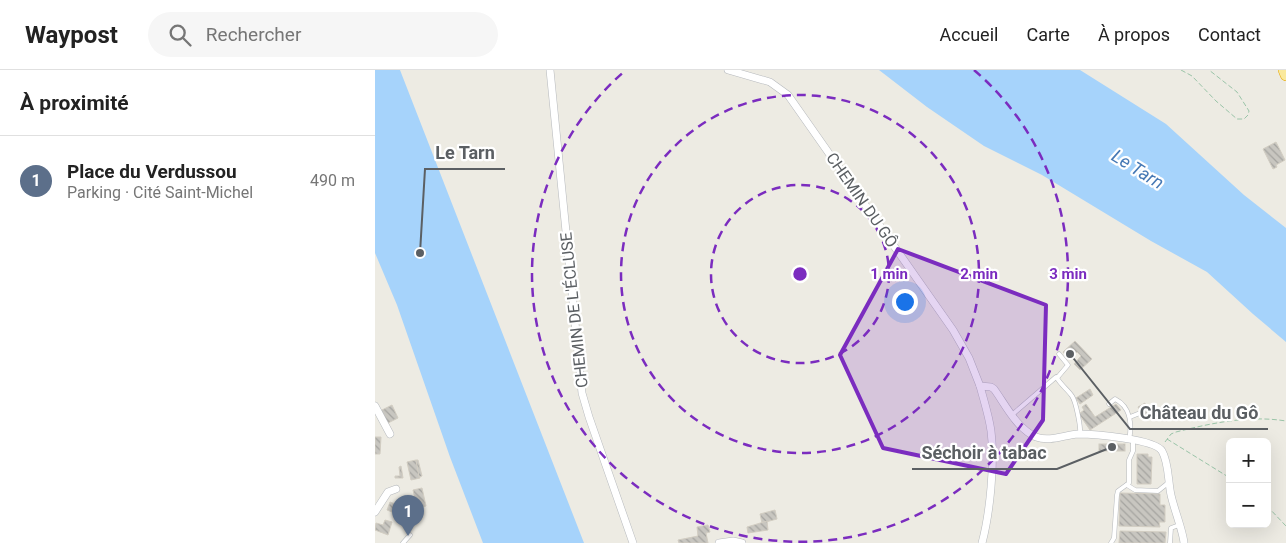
<!DOCTYPE html>
<html lang="fr">
<meta charset="utf-8">
<style>
body{margin:0;font-family:Roboto,sans-serif;background:#f6f6f6;color:#222}
.controls{position:absolute;right:15px;bottom:15px;display:grid;overflow:hidden;border-radius:8px;box-shadow:0 5px 20px #0002}
.controls button{width:45px;height:45px;display:grid;place-items:center;padding:0;border:0;border-bottom:1px solid #e0e0e0;background:#fff;color:#222;font:25px sans-serif}
.you{position:absolute;left:529px;top:231px;width:18px;height:18px;margin:-12px;border:4px solid #fff;border-radius:50%;background:#1a73e8;box-shadow:0 0 0 8px #1a73e833}
.badge{display:grid;place-items:center;width:32px;height:32px;border-radius:50%;background:#0f766e;color:#fff;font-size:16px;font-weight:700}
.pin{position:absolute;translate:-50% -41px;filter:drop-shadow(0 1px 2px #0008)}
.pin::after{content:'';position:absolute;top:26px;width:18px;height:15px;background:inherit;clip-path:polygon(0 0,100% 0,50% 100%)}
.list{margin:0;padding:0;list-style:none}
h2{display:flex;justify-content:space-between;align-items:center;height:65px;margin:0;padding:0 20px;font-size:21px}
h2 small{font-size:16px;font-weight:400;color:#767676}
.list li{display:grid;grid-template-columns:32px 1fr auto;gap:15px;align-items:center;box-sizing:border-box;height:90px;padding:0 20px;border-top:1px solid #e0e0e0}
.list b{display:block;font-size:19px;white-space:nowrap}
.list p{margin:0;font-size:16px;white-space:nowrap;color:#767676}
.list em{font-size:16px;font-style:normal;color:#767676}
.icon{flex:none;width:28px;height:28px;fill:none;stroke:currentColor;stroke-width:2;stroke-linecap:round;stroke-linejoin:round}
.map{position:relative;flex:none;width:911px;height:473px;overflow:hidden}
header{display:flex;align-items:center;gap:30px;box-sizing:border-box;height:70px;padding:0 25px;background:#fff;border-bottom:1px solid #e0e0e0}
header strong{font-size:24px}
nav{display:flex;gap:28px;margin-inline-start:auto;font-size:18px}
.search{width:350px;height:45px;background:#f6f6f6;display:flex;align-items:center;gap:12px;box-sizing:border-box;padding:0 18px;border-radius:28px;color:#767676;font-size:19px}
main{display:flex}
aside{flex:1;background:#fff}
.map>svg:first-child{display:block}
</style>
<header>
<strong>Waypost</strong>
<div class="search"><svg class="icon" aria-label="search" viewBox="0 0 24 24"><circle cx="10" cy="10" r="6"/><path d="M15 15l6 6"/></svg>Rechercher</div>
<nav><a>Accueil</a><a>Carte</a><a>À propos</a><a>Contact</a></nav>
</header>
<main>
<aside>
<h2>À proximité<small></small></h2>
<ul class="list">
<li><span class="badge" style="background:#5c6f8a">1</span><div><b>Place du Verdussou</b><p>Parking · Cité Saint-Michel</p></div><em>490 m</em></li>
</ul>
</aside>
<div class="map">
<svg width="911" height="473" viewBox="0 0 911 473">
<defs>
<pattern id="building-back-hatch" width="6" height="6" patternUnits="userSpaceOnUse" patternTransform="scale(1.25)"><rect width="6" height="6" fill="#c8c6c0"/><path d="M-1 5l2 2M0 0l6 6M5-1l2 2" fill="none" stroke="#a5a4a0"/></pattern>
</defs>
<rect width="100%" height="100%" fill="#edebe3"/>
<g fill="#a6d3fb">
<polygon points="0,0 25,0 209,473 108,473 75,387 22,235 0,183"/>
<polygon points="504,0 705,0 791,54 869,125 911,158 911,272 878,244 832,202 776,171 667,105 609,76 552,37"/>
</g>
<g fill="url(#building-back-hatch)" stroke="#d2cdc2">
<polygon points="901,72 910,90 901,95 902,97 898,99 888,79"/>
<polygon points="700,271 717,289 705,300 699,294 706,286 702,282 694,289 688,282"/>
<polygon points="715,319 718,325 705,334 701,328"/>
<polygon points="770,333 776,342 768,346 763,337"/>
<polygon points="711,334 720,347 741,334 746,340 715,360 704,344 709,340 707,337"/>
<polygon points="17,335 23,348 11,354 5,341"/>
<polygon points="0,367 6,367 5,384 0,384"/>
<rect x="724" y="374" width="26" height="7"/>
<polygon points="762,384 773,384 773,387 777,387 776,414 762,414"/>
<polygon points="41,390 45,408 36,410 32,392"/>
<polygon points="41,390 43,390 47,406 44,407"/>
<polygon points="26,396 28,408 20,408 20,406 25,406 24,397"/>
<polygon points="47,418 51,436 42,438 38,420"/>
<polygon points="745,423 785,424 785,435 790,435 790,452 784,452 785,457 744,456"/>
<polygon points="15,432 33,439 30,447 12,440"/>
<polygon points="400,440 402,449 387,453 385,444"/>
<polygon points="10,450 17,452 13,465 0,460 1,453 8,455"/>
<polygon points="392,451 393,460 373,463 372,457"/>
<polygon points="333,455 335,462 331,463 333,473 304,473 303,470 323,466 322,457"/>
<polygon points="745,461 791,462 790,473 744,473"/>
</g>
<g fill="none" stroke-linecap="round" stroke-linejoin="round">
<defs>
<g id="service">
<path d="M684 284 693 295 682 308C686 315 693 320 697 326 701 332 706 357 705 364"/>
<path d="M734 334 740 329C756 337 757 355 754 370"/>
<polyline points="638,344 681,307"/>
<polyline points="755,347 765,343"/>
<polyline points="752,415 760,420 783,421 793,413"/>
<polyline points="28,473 35,465"/>
<polyline points="736,473 739,468 742,425 743,421 754,413 754,390 758,381 758,371"/>
<polyline points="795,473 796,458 804,455"/>
</g>
<g id="minor">
<polyline points="175,0 207,323 214,347 258,473"/>
<path d="M353 0 395 12 413 25 578 260 594 288 605 316 616 317 619 319C630 334 642 359 661 367 675 372 689 365 703 364 718 364 780 369 787 381 794 393 793 412 796 425 799 439 808 461 809 473"/>
<path d="M605 316C609 331 614 346 616 361 620 392 615 443 607 473"/>
<polyline points="0,336 15,364"/>
<polyline points="0,442 13,422 21,419"/>
<polyline points="344,473 358,471 367,473"/>
</g>
<polyline id="trunk" points="909,0 911,5"/>
</defs>
<use href="#service" stroke="#b6b9bd" stroke-width="5"/>
<use href="#minor" stroke="#b6b9bd" stroke-width="8"/>
<use href="#trunk" stroke="#e6a80a" stroke-width="12"/>
<g stroke="#9ac4a8" stroke-width="1" stroke-dasharray="5 2.5" stroke-linecap="butt">
<polyline points="806,0 817,6 841,31 862,49 869,49 873,45 874,41 862,22 834,0"/>
<polyline points="792,369 855,408"/>
<path d="M790 372 796 364 801 362C837 353 874 345 911 351"/>
<polyline points="892,436 911,456"/>
</g>
<use href="#service" stroke="#fff" stroke-width="4"/>
<use href="#minor" stroke="#fff" stroke-width="7"/>
<use href="#trunk" stroke="#fae99d" stroke-width="11"/>
</g>
<path fill="#7b2cbf" fill-opacity="0.2" stroke="#7b2cbf" stroke-width="4" stroke-linejoin="round" d="M523 179 671 235 668 350 631 404 508 378 465 285Z"/>
<g fill="none" stroke="#7b2cbf" stroke-width="2.5" stroke-dasharray="9 6">
<circle cx="425" cy="204" r="89"/>
<circle cx="425" cy="204" r="179"/>
<path d="M599 0A268 268 0 1 1 251 0"/>
</g>
<g text-anchor="middle" dominant-baseline="central" stroke-width="4.5" stroke-linejoin="round" paint-order="stroke">
<g font-size="16" fill="#5b5f63" stroke="#fff">
<text transform="translate(487 130) rotate(55)">CHEMIN DU GÔ</text>
<text transform="translate(199 240) rotate(-96)">CHEMIN DE L'ÉCLUSE</text>
</g>
<g font-size="18" font-style="italic" fill="#4679b5" stroke="#fff">
<text transform="translate(763 99) rotate(32)">Le Tarn</text>
</g>
</g>
<circle cx="425" cy="204" r="8" fill="#7b2cbf" stroke="#fff" stroke-width="2.5"/>
<g font-size="15" text-anchor="middle" font-weight="bold" fill="#7b2cbf" stroke="#fff" stroke-width="4.5" stroke-linejoin="round" paint-order="stroke">
<text x="514" y="209">1 min</text>
<text x="604" y="209">2 min</text>
<text x="693" y="209">3 min</text>
</g>
<path fill="none" stroke="#5b5f63" stroke-width="2" d="M45 183L50 99H130M695 284L755 359H893M737 377L682 399H537"/>
<g fill="#5b5f63" stroke="#fff" stroke-width="2">
<circle cx="45" cy="183" r="5"/>
<circle cx="695" cy="284" r="5"/>
<circle cx="737" cy="377" r="5"/>
</g>
<g font-size="18" text-anchor="middle" font-weight="bold" fill="#5b5f63" stroke="#fff" stroke-width="4.5" stroke-linejoin="round" paint-order="stroke">
<text x="90" y="89">Le Tarn</text>
<text x="824" y="349">Château du Gô</text>
<text x="609" y="389">Séchoir à tabac</text>
</g>
</svg>
<div class="controls">
<button>+</button>
<button>−</button>
</div>
<div class="you"></div>
<div class="pin badge" style="left:33px;top:466px;background:#5c6f8a">1</div>
</div>
</main>
